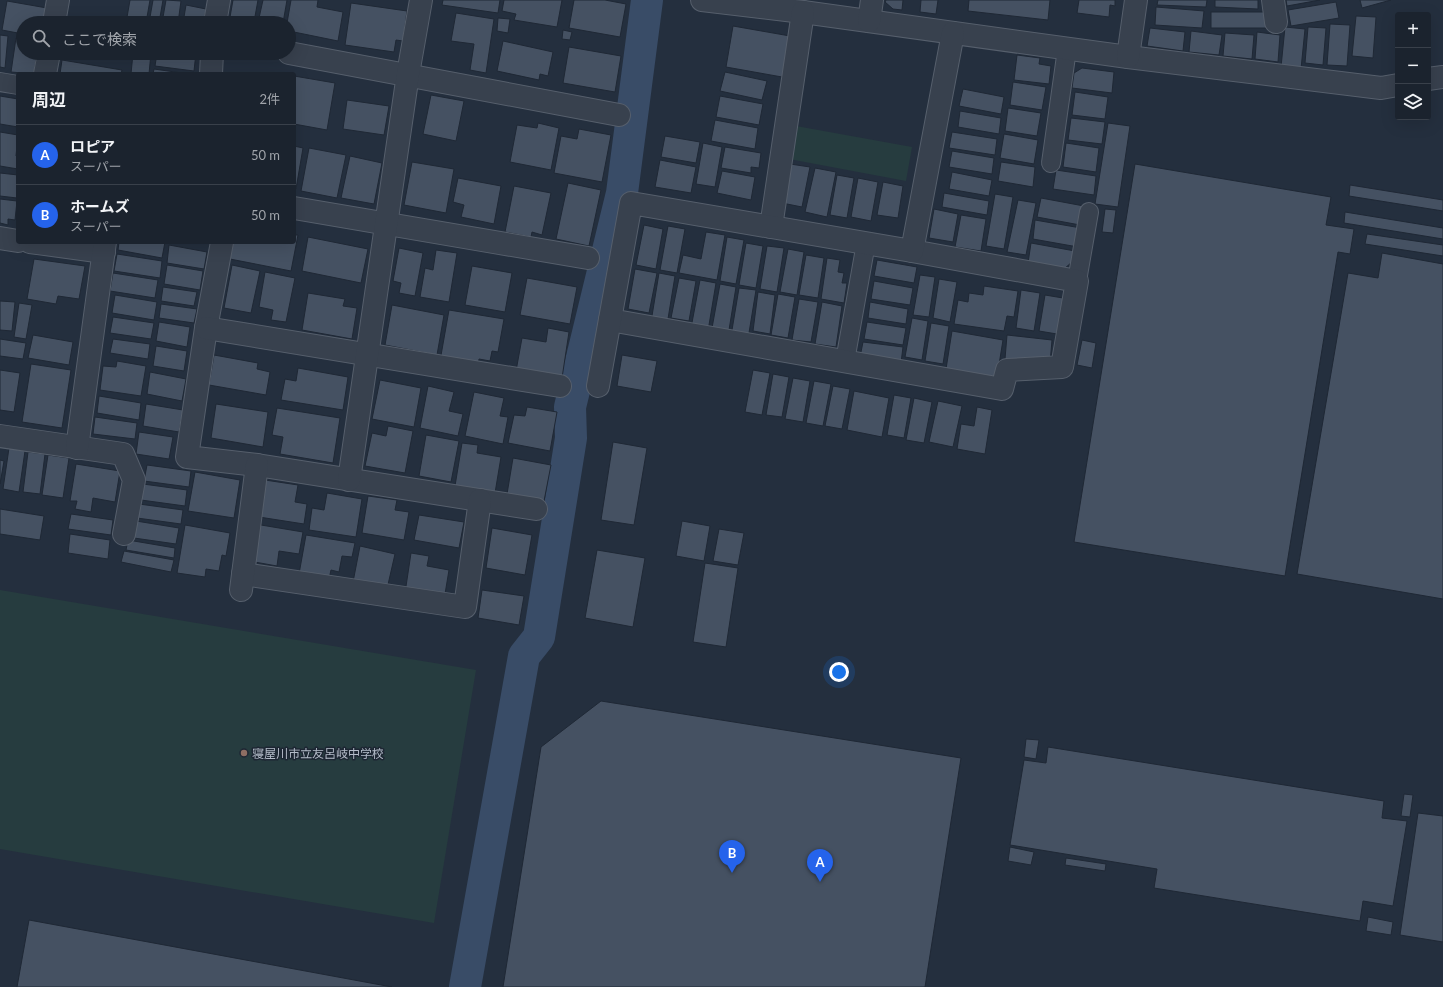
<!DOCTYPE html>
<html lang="ja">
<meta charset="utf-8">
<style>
body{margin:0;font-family:Lato,"Noto Sans JP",sans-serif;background:#282f3a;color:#f1f3f6}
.controls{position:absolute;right:12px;top:12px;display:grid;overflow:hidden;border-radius:4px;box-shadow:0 4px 16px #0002}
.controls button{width:36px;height:36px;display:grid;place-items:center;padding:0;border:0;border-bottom:1px solid #39404a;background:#1b232e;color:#f1f3f6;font:20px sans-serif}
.you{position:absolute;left:839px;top:672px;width:14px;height:14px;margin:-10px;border:3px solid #fff;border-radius:50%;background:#1a73e8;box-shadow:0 0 0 6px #1a73e833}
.badge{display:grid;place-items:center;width:26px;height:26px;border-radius:50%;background:#2563eb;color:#fff;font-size:13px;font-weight:700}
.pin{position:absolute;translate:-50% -33px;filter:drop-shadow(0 1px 2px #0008)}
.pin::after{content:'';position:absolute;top:21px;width:14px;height:12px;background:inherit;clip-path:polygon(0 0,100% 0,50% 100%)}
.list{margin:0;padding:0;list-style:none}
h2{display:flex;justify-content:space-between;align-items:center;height:52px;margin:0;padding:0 16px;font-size:17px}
h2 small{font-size:13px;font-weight:400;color:#a0a4aa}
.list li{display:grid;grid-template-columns:26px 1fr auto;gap:12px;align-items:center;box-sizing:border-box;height:60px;padding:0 16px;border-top:1px solid #39404a}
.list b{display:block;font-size:15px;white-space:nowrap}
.list p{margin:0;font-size:13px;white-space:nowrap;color:#a0a4aa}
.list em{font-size:13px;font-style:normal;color:#a0a4aa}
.icon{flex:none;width:22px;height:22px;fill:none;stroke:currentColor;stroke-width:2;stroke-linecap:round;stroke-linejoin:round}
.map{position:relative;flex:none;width:1443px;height:987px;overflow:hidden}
.search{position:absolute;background:#1b232e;box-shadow:0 4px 16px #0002;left:16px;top:16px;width:280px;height:44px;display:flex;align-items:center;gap:10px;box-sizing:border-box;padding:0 14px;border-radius:22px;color:#a0a4aa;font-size:15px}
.panel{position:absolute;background:#1b232e;box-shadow:0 4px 16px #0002;left:16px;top:72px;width:280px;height:172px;border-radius:4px}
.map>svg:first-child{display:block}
</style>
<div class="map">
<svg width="1443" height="987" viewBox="0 0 1443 987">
<rect width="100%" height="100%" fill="#242f3e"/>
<g fill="#263c3f">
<polygon points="796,126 912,147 906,181 789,159"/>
<polygon points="0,590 476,670 434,923 0,849"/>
</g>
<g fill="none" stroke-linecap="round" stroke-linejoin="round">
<polyline stroke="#394c67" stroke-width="32" points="465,987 524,656 539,637 571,438 570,407 622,193 647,0"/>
</g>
<g fill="#455162" stroke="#1f2835">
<polygon points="130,0 150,0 146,23 126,23"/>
<polygon points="153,0 163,0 159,23 149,23"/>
<polygon points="166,0 181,1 178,23 162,23"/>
<polygon points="233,0 258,0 254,22 230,17"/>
<polygon points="263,0 287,0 283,23 259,18"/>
<polygon points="291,0 318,0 317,7 343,12 338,41 289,31 289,23 287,23"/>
<polygon points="443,0 500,0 498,13 442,5"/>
<polygon points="504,0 562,0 557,27 514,20 516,14 502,11"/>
<polygon points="574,0 605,0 626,4 620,37 569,28"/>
<polygon points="886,0 903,0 902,10 893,9 885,2"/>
<polygon points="921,0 938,0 936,14 920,12"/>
<polygon points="969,0 1050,0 1048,20 968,11"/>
<polygon points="1079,0 1115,0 1115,6 1110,5 1109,17 1077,13"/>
<polygon points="1158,0 1207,0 1206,7 1157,5"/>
<polygon points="1215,0 1258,0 1258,9 1215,7"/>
<polygon points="1286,0 1320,0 1287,6"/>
<polygon points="1360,0 1391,0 1362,8"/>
<polygon points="7,1 47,8 44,23 23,23 23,34 2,30"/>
<polygon points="1336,2 1339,18 1291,26 1288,10"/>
<polygon points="351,3 407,11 403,41 396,40 394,52 345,45"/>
<polygon points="186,5 206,9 204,23 183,23"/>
<polygon points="1156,7 1204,11 1202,28 1155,25"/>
<rect x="1211" y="12" width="57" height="16"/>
<polygon points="456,13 494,19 486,73 470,70 474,44 451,41"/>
<polygon points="1356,16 1376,17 1373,58 1352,56"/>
<polygon points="498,18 510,19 508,33 497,31"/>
<polygon points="1330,24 1350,25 1347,66 1327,65"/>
<polygon points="733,26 790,36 782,77 726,67"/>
<polygon points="1285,27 1305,29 1301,69 1281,67"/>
<polygon points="1308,27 1326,28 1323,65 1305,63"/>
<polygon points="1150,28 1185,32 1183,51 1147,46"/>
<polygon points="563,30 572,32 570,40 562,39"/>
<polygon points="1191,31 1222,35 1219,55 1189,52"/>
<polygon points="1257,32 1280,35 1278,62 1255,59"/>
<polygon points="1225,33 1254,35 1252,59 1223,56"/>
<polygon points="0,35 8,36 5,68 0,67"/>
<polygon points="16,38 23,39 23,53 37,53 34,74 11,72"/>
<polygon points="503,41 553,52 548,76 540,74 539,80 497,71"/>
<polygon points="569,47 621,56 615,92 563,83"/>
<polygon points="133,53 151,53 149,74 131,74"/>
<polygon points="157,53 196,53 194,71 155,66"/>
<polygon points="1017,55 1040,58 1039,64 1051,66 1049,84 1014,80"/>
<polygon points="62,60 122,70 121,74 60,74"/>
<polygon points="1082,68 1114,72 1112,93 1072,88 1074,73"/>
<polygon points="154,69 189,74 153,74"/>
<polygon points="725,72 767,81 762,100 720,91"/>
<polygon points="294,76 335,83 327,130 294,124"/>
<polygon points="1013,82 1046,87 1042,110 1010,105"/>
<polygon points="963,89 1004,97 1001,114 959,106"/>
<polygon points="1075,92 1108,97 1105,119 1072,115"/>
<polygon points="431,95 464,101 456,141 423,134"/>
<polygon points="0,96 18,99 17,105 18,106 18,127 0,124"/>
<polygon points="720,96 763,104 759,125 716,117"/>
<polygon points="347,100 389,106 384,135 343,129"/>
<polygon points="1008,108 1041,113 1037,136 1005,131"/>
<polygon points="960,111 1001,118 999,134 958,127"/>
<polygon points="1071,118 1105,122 1102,144 1068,140"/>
<polygon points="715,120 758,128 755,149 711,141"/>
<polygon points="538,123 559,128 551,170 510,162 517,125 537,128"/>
<polygon points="1108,123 1130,126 1118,207 1095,204"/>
<polygon points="579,129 611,135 602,182 554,173 561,136 577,139"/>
<polygon points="0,132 18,135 16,156 18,157 18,169 0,166"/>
<polygon points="952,132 997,139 995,155 949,148"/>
<polygon points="1004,134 1038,140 1034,164 1000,158"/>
<polygon points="665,136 700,142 696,163 661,157"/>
<polygon points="703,143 722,147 715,187 696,184"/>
<polygon points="1066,143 1099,148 1096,172 1063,167"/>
<polygon points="294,146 303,148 296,189 294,188"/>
<polygon points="725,147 761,153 759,168 751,167 751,173 721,168"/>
<polygon points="309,148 346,155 337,198 301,191"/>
<polygon points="952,151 994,158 992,174 949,167"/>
<polygon points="350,156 382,163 374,204 341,198"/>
<polygon points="660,160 696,167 691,193 655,187"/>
<polygon points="412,162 454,169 446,213 404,205"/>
<polygon points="1001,162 1035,167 1033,187 998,181"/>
<polygon points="790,164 810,167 802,207 782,203"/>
<polygon points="1135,164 1331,197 1326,225 1354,229 1350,254 1338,252 1285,576 1074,542"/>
<polygon points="815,168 836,172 827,217 805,212"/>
<polygon points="1056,170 1096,176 1094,195 1053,189"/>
<polygon points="722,171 755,177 751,200 717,193"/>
<polygon points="952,172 992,180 989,196 949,189"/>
<polygon points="0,173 18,175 17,198 0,196"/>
<polygon points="837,175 854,178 847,218 830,215"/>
<polygon points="458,178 501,186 494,224 461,217 464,205 453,202"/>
<polygon points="858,178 878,182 871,221 851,217"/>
<polygon points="883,182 903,186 898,218 877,215"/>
<polygon points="568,183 601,190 589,246 556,239"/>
<polygon points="1350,185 1443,200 1443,211 1349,196"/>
<polygon points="514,186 551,193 542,235 532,232 531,237 505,232"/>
<polygon points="944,193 989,201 987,215 942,207"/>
<polygon points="995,194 1013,197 1004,249 986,246"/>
<polygon points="1041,198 1084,206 1080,225 1037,217"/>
<polygon points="0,199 17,201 15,220 8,219 8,225 0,223"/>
<polygon points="1018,200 1036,203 1026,255 1007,252"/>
<polygon points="934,209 958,214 953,242 929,238"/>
<polygon points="1105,209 1116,210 1113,233 1102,232"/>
<polygon points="1345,212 1443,228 1443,239 1344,223"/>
<polygon points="961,215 986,219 981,251 955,247"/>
<polygon points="1035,220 1081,228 1078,247 1033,239"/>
<polygon points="644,225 663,229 656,269 636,265"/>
<polygon points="668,226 685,229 677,273 660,270"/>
<polygon points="706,232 725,235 717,280 679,273 683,255 701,259"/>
<polygon points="1367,234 1443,245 1443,256 1365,244"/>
<polygon points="294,235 298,235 291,271 230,259 233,242 294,242"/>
<polygon points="308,237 368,249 361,283 302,271"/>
<polygon points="727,237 744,240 736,284 720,281"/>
<polygon points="119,242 165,242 162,258 118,250"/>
<polygon points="746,243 763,246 756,288 739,285"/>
<polygon points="1031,243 1075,251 1072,262 1064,269 1028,263"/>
<polygon points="169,245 207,252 204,269 167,263"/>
<polygon points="767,246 784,248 777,292 760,289"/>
<polygon points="399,248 423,253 415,296 399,293 401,283 393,281"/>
<polygon points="788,249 804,252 797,295 780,292"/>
<polygon points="436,250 457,253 449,302 420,297 425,268 433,270"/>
<polygon points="1382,253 1443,264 1443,599 1297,574 1348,273 1378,278"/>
<polygon points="117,254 162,261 160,278 114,271"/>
<polygon points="806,255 824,258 818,298 799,295"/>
<polygon points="827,258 840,260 838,272 844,273 842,283 847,283 844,303 821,299"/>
<polygon points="34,259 85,266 79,299 58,296 56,304 27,299"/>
<polygon points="877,260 917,267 914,283 874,276"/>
<polygon points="167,265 203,271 200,290 164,284"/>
<polygon points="232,265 260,271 251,313 224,308"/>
<polygon points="472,266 512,273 505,312 465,305"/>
<polygon points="635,269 657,273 649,313 628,309"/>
<polygon points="265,272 295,278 286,322 271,320 273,310 259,307"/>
<polygon points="113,273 158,280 155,298 110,291"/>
<polygon points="659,273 675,276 667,325 651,322"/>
<polygon points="920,275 935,277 929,317 913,315"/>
<polygon points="527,278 577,287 570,324 520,315"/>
<polygon points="679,278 696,281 689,321 671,318"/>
<polygon points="939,279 957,282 950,322 933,318"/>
<polygon points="700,280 716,283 708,331 691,328"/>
<polygon points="874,281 913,288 910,305 871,299"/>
<polygon points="720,284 736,287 729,330 712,328"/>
<polygon points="984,286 1018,291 1014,317 1007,316 1004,331 954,324 958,300 968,302 969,293 983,295"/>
<polygon points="163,287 197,292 194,306 161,301"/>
<polygon points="739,288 756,290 748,339 731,336"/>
<polygon points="1021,290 1040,293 1034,331 1016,328"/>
<polygon points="758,292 775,295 770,334 753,331"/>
<polygon points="308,293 345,299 343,306 357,308 352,339 302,330"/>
<polygon points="778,294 795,297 788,338 771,335"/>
<polygon points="115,295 157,302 154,320 112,313"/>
<polygon points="1045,295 1063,298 1057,334 1039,331"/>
<polygon points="799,299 818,302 811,342 792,340"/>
<polygon points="0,301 15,302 12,331 0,330"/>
<polygon points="822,302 842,306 836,347 815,344"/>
<polygon points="870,302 908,309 906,324 868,318"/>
<polygon points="19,303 32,305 26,339 14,337"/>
<polygon points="161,304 197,309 194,323 159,318"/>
<polygon points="392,305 444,315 437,355 385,345"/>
<polygon points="449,310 504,319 498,352 492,351 490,361 479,359 478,368 440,361"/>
<polygon points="113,317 154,323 151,339 110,333"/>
<polygon points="912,318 928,321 922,360 905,357"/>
<polygon points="159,322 190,327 187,347 156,341"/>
<polygon points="867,322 906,328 903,345 864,339"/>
<polygon points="931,323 949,326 943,364 925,361"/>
<polygon points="548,328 569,332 562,378 516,371 522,338 546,342"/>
<polygon points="952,331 1003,340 997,377 946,369"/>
<polygon points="33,335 73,342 69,365 28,358"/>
<polygon points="1007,335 1052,340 1050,364 1005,359"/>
<polygon points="0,339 26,343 23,359 0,356"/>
<polygon points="113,339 150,344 148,359 110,353"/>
<polygon points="1082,340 1096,343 1092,368 1077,365"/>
<polygon points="863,342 903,347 901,363 860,357"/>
<polygon points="156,346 187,351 184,371 153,366"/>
<polygon points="214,355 258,363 257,369 270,372 266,395 209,385"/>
<polygon points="622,355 657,361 651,392 617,386"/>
<polygon points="117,361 146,366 141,396 100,390 103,366 116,367"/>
<polygon points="31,364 71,370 62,428 22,422"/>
<polygon points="298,368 348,377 343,410 281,400 285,379 296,381"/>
<polygon points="0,370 20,373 14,412 0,410"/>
<polygon points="753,370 770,373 762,415 745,412"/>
<polygon points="150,372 186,379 182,401 147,394"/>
<polygon points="773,374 789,377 782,417 766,415"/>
<polygon points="793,378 810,381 803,422 785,419"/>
<polygon points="380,380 421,388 414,427 372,419"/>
<polygon points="814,381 831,384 823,426 806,423"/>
<polygon points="428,386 454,392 449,411 463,414 458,436 420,428"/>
<polygon points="833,386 850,389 842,429 825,426"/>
<polygon points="854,391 889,398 882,437 847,430"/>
<polygon points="474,392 504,398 500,416 508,417 503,444 465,436"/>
<polygon points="894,395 911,398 904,438 887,435"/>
<polygon points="99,396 141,403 139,420 97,413"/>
<polygon points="914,398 932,402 924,443 906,440"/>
<polygon points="938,401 962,406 953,447 929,442"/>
<polygon points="146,404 183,410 179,432 143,426"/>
<polygon points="216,404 268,412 263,447 211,438"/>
<polygon points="527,407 557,412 550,451 508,443 514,415 525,416"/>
<polygon points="977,407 992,410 985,454 957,449 961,424 974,426"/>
<polygon points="277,408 340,418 333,463 280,454 283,437 272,435"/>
<polygon points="95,417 137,423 135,439 93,434"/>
<polygon points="388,426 413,431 405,473 365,466 372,433 386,436"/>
<polygon points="139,432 173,437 169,459 136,454"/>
<polygon points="426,435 459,441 451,482 419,476"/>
<polygon points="613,442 647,448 634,525 601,520"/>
<polygon points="462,443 478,445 477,453 501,457 495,493 455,486"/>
<polygon points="9,448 25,451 19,492 3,489"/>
<polygon points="28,452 45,454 40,494 23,492"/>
<polygon points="48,455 69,458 63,498 42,495"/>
<polygon points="513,458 551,465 544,501 507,494"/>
<polygon points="0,460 4,461 0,484"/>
<polygon points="76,464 120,471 115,502 93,498 91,512 75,509 77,501 70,501"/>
<polygon points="147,465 191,471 189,487 144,481"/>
<polygon points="195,472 240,480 234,518 188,511"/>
<polygon points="265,480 298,485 295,502 307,504 304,524 259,517"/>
<polygon points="143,484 187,490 185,506 141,500"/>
<polygon points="327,493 362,499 356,537 309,530 312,508 324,510"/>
<polygon points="368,496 397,500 395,510 409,512 404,540 362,533"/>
<polygon points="139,504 183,510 181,524 137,518"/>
<polygon points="0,509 44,516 40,540 0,534"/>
<polygon points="71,514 113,520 111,535 68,529"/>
<polygon points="419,515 464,522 459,548 414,540"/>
<polygon points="136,521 179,528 176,544 134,538"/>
<polygon points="682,521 710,526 704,561 676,556"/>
<polygon points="255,524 303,532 299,554 279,551 277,566 249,561"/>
<polygon points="185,525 230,533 226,556 222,555 219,571 206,569 205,577 177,573"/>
<polygon points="492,528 532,535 525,575 486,568"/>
<polygon points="719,529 744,533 738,565 713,561"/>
<polygon points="70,534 110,540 108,559 68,553"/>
<polygon points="306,535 355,543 352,557 342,556 339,572 331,570 329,579 299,574"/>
<polygon points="128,540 175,548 174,558 126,550"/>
<polygon points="360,546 395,554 387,589 353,582"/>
<polygon points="597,550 645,558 633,627 585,618"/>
<polygon points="124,551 174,560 171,572 121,562"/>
<polygon points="411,553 429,556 427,566 449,570 444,600 405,593"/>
<polygon points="705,563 738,568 726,647 693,642"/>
<polygon points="482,590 524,596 519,625 478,618"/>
<polygon points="601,701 961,758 925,987 503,987 541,747"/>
<polygon points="1026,739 1039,740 1036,759 1024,757"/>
<polygon points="1048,747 1384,801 1382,818 1407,821 1393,906 1363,901 1360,921 1154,888 1157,869 1010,845 1024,760 1046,763"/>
<polygon points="1404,794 1413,795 1410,817 1401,816"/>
<polygon points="1418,813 1443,816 1443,942 1400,935"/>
<polygon points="1010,847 1034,852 1031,865 1008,861"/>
<polygon points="1066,858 1106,864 1105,871 1065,865"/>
<polygon points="1368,917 1393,922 1391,935 1366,931"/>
<polygon points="29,920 392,987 17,987"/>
</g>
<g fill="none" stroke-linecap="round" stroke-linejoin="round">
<defs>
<g id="lane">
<polyline points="0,82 18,85"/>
<polyline points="1051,163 1067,49"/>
<polyline points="1077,281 1089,212"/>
<polyline points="845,361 866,243"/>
</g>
<g id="street">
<polyline points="702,0 803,12 1128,57 1381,88 1398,85"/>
<polyline points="1273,0 1276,22"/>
<polyline points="869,21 872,0"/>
<polyline points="54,23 58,0"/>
<polyline points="215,23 219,0"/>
<polyline points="289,53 619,115"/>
<polyline points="1128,57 1136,0"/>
<polyline points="45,74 49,53"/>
<polyline points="211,74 212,53"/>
<polyline points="1428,79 1443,77"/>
<polyline points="294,208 588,258"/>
<polyline points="771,227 803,12"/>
<polyline points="0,238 18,241"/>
<polyline points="30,242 104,252"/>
<polyline points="222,242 206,328 187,457 257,465 536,509"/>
<polyline points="610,320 1002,389 1007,370 1062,367 1077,281 912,251"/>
<polyline points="206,328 560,386"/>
<polyline points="598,386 631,203 912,251 953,33"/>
<polyline points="0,436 123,454 134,480 124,534"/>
<polyline points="77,448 105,242"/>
<polyline points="349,480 408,74 421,0"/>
<polyline points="243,574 465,607 480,500"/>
<polyline points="241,590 257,465"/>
</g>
</defs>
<use href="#lane" stroke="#565f6c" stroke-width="20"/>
<use href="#street" stroke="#565f6c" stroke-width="24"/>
<use href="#lane" stroke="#38414e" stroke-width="18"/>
<use href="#street" stroke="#38414e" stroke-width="22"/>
</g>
<circle fill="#8d6e63" stroke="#1d2633" stroke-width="1.5" cx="244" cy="753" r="4"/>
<g text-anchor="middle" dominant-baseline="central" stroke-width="3" stroke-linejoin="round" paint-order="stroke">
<g font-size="12" fill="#b4bcc9" stroke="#1d2633" text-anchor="start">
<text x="252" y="753">寝屋川市立友呂岐中学校</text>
</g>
</g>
</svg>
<div class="controls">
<button>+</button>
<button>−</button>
<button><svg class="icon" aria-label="layers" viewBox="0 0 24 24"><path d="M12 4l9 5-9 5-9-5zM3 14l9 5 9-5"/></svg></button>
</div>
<div class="you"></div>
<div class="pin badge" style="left:820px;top:882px">A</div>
<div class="pin badge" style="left:732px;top:873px">B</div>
<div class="search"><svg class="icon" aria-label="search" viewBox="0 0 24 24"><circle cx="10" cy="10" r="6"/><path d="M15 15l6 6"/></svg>ここで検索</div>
<section class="panel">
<h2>周辺<small>2件</small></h2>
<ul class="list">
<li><span class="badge">A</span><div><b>ロピア</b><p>スーパー</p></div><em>50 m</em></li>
<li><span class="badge">B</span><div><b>ホームズ</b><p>スーパー</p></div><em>50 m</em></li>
</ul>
</section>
</div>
